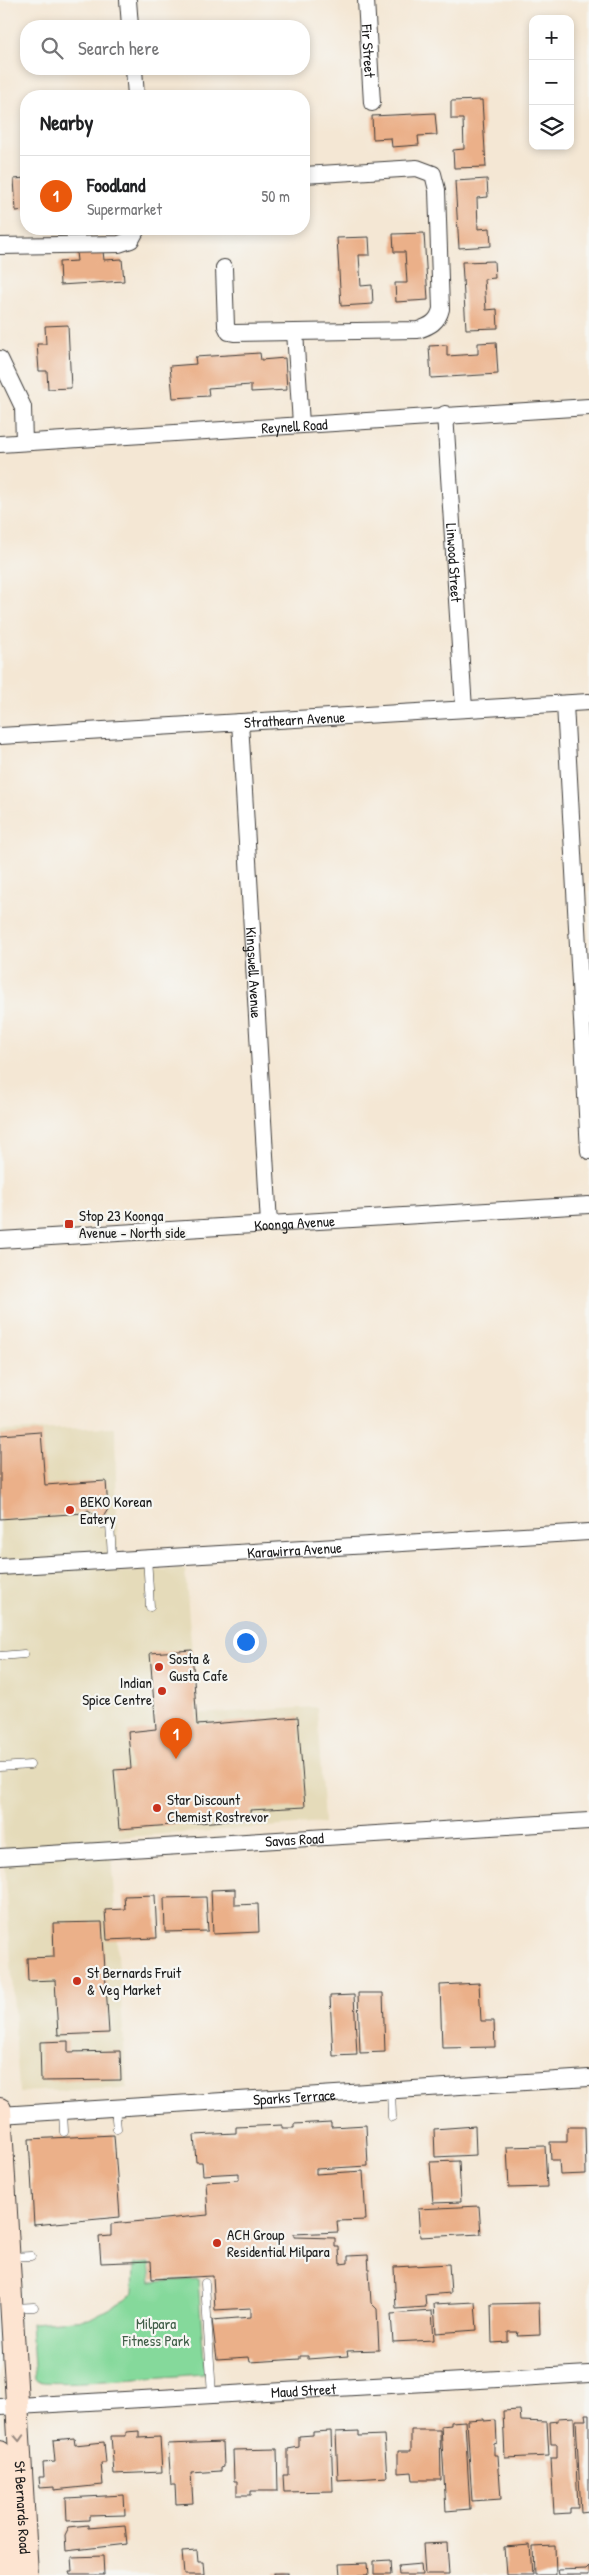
<!DOCTYPE html>
<meta charset="utf-8">
<style>
body{margin:0;font-family:"Patrick Hand",sans-serif;background:#f6f6f6;color:#202124}
.controls{position:absolute;right:15px;top:15px;display:grid;overflow:hidden;border-radius:10px;box-shadow:0 2px 8px #0003}
.controls button{width:45px;height:45px;display:grid;place-items:center;padding:0;border:0;border-bottom:1px solid #e0e0e0;background:#fff;color:#202124;font:25px sans-serif}
.you{position:absolute;left:245px;top:1641px;width:18px;height:18px;margin:-12px;border:4px solid #fff;border-radius:50%;background:#1a73e8;box-shadow:0 0 0 8px #1a73e833}
.badge{display:grid;place-items:center;width:32px;height:32px;border-radius:50%;background:#ea580c;color:#fff;font-size:16px;font-weight:700}
.pin{position:absolute;translate:-50% -41px;filter:drop-shadow(0 1px 2px #0008)}
.pin::after{content:'';position:absolute;top:26px;width:18px;height:15px;background:inherit;clip-path:polygon(0 0,100% 0,50% 100%)}
.list{margin:0;padding:0;list-style:none}
h2{display:flex;justify-content:space-between;align-items:center;height:65px;margin:0;padding:0 20px;font-size:21px}
h2 small{font-size:16px;font-weight:400;color:#757577}
.list li{display:grid;grid-template-columns:32px 1fr auto;gap:15px;align-items:center;box-sizing:border-box;height:80px;padding:0 20px;border-top:1px solid #e0e0e0}
.list b{display:block;font-size:19px;white-space:nowrap}
.list p{margin:0;font-size:16px;white-space:nowrap;color:#757577}
.list em{font-size:16px;font-style:normal;color:#757577}
.icon{flex:none;width:28px;height:28px;fill:none;stroke:currentColor;stroke-width:2;stroke-linecap:round;stroke-linejoin:round}
.map{position:relative;flex:none;width:589px;height:2575px;overflow:hidden}
.search{position:absolute;background:#fff;box-shadow:0 2px 8px #0003;left:20px;top:20px;width:290px;height:55px;display:flex;align-items:center;gap:12px;box-sizing:border-box;padding:0 18px;border-radius:20px;color:#757577;font-size:19px}
.panel{position:absolute;background:#fff;box-shadow:0 2px 8px #0003;left:20px;top:90px;width:290px;height:145px;border-radius:20px}
.map>svg:first-child{display:block}
</style>
<div class="map">
<svg width="589" height="2575" viewBox="0 0 589 2575">
<rect width="100%" height="100%" fill="#f6f6f2"/>
<filter id="ink" filterUnits="userSpaceOnUse"><feTurbulence type="fractalNoise" baseFrequency=".02" numOctaves="2"/><feDisplacementMap in="SourceGraphic" scale="10" xChannelSelector="R" yChannelSelector="G"/><feConvolveMatrix kernelMatrix="1 2 1 2 8 2 1 2 1" color-interpolation-filters="sRGB"/></filter>
<filter id="wash" filterUnits="userSpaceOnUse"><feTurbulence type="fractalNoise" baseFrequency=".0096" numOctaves="4" result="noise"/><feDisplacementMap in="SourceGraphic" scale="20" xChannelSelector="R" yChannelSelector="G"/><feGaussianBlur stdDeviation="1.12" result="paint"/><feColorMatrix in="noise" values="0 0 0 0 0 0 0 0 0 0 0 0 0 0 0 0 0 1.4 0 .05"/><feComposite in="paint" operator="in"/></filter>
<g filter="url(#wash)">
<rect width="100%" height="100%" fill="#f4e7d4"/>
<polygon fill="#e5dbba" points="115,1427 118,1572 185,1569 197,1714 317,1707 324,1823 110,1838 127,2088 19,2092 0,1780 0,1431"/>
<path fill="#85d99b" stroke="#507a5c" d="M149 2263 151 2282 198 2279 205 2374C181 2375 46 2388 35 2380L31 2323 89 2319 125 2300 133 2292 134 2264Z"/>
<g id="blocks">
<g fill="#ebb089">
<polygon points="482,100 486,167 454,168 453,150 464,149 463,119 451,119 451,101"/>
<polygon points="435,113 437,135 418,136 419,145 392,147 391,138 373,139 372,116"/>
<polygon points="26,178 26,210 16,211 14,179"/>
<polygon points="487,179 488,197 477,198 478,229 490,228 491,246 459,248 455,181"/>
<polygon points="424,233 428,300 396,302 395,283 407,283 405,252 394,252 393,234"/>
<polygon points="369,237 370,255 359,255 361,286 372,285 373,304 341,306 337,238"/>
<polygon points="103,251 104,260 122,259 124,281 60,285 59,262 77,261 76,252"/>
<polygon points="494,261 495,278 484,279 486,310 497,309 498,328 466,329 462,262"/>
<polygon points="68,325 71,388 48,389 47,371 39,371 37,344 46,344 45,326"/>
<polygon points="496,342 498,374 431,378 429,346 447,345 447,356 478,354 478,343"/>
<polygon points="260,353 261,360 285,358 287,390 251,392 251,385 208,388 209,396 173,398 170,366 196,364 195,357"/>
<polygon points="41,1432 45,1485 106,1481 108,1509 102,1519 88,1510 84,1513 0,1519 0,1435"/>
<polygon points="192,1650 197,1725 298,1717 305,1807 250,1810 251,1819 119,1829 114,1770 131,1769 128,1732 156,1729 150,1653"/>
<polygon points="235,1889 235,1905 258,1904 259,1932 213,1934 211,1890"/>
<polygon points="155,1895 157,1938 107,1940 105,1910 125,1909 124,1896"/>
<polygon points="206,1897 208,1931 165,1932 164,1898"/>
<polygon points="102,1922 109,2033 58,2035 55,1980 28,1981 27,1958 54,1957 53,1923"/>
<polygon points="479,1983 481,2021 494,2021 495,2047 442,2048 440,1985"/>
<polygon points="358,1993 383,1993 385,2052 360,2053"/>
<polygon points="354,1995 357,2055 333,2056 330,1996"/>
<polygon points="68,2041 68,2052 120,2051 121,2080 41,2081 40,2042"/>
<polygon points="331,2122 331,2127 366,2125 368,2166 316,2169 316,2174 363,2171 366,2220 337,2221 338,2232 294,2234 294,2237 335,2238 335,2247 339,2247 340,2264 348,2263 348,2256 368,2255 371,2303 377,2309 379,2350 347,2351 348,2356 308,2359 308,2356 300,2356 300,2359 250,2362 249,2357 217,2359 212,2320 251,2317 251,2308 215,2310 213,2276 152,2279 151,2261 101,2263 99,2237 111,2236 111,2224 208,2215 206,2182 239,2180 239,2173 203,2175 202,2162 196,2162 194,2135 236,2133 236,2127 282,2125 282,2128 294,2128 294,2124"/>
<polygon points="475,2126 476,2155 435,2157 434,2129"/>
<polygon points="567,2127 585,2127 586,2174 560,2175 559,2160 551,2160 550,2142 567,2142"/>
<polygon points="114,2135 120,2217 34,2225 29,2139"/>
<polygon points="545,2146 547,2187 509,2188 507,2147"/>
<polygon points="459,2161 461,2202 433,2203 430,2162"/>
<polygon points="479,2206 481,2234 420,2237 418,2209"/>
<polygon points="449,2264 451,2293 425,2295 426,2307 396,2309 394,2267"/>
<polygon points="475,2302 477,2330 436,2333 434,2304"/>
<polygon points="539,2303 540,2335 517,2336 518,2332 508,2332 508,2342 492,2343 491,2304"/>
<polygon points="432,2311 434,2340 393,2342 391,2314"/>
<polygon points="520,2410 521,2421 547,2422 549,2456 505,2458 503,2411"/>
<polygon points="585,2414 589,2414 589,2512 581,2513 576,2420 586,2420"/>
<polygon points="574,2417 578,2508 570,2508 570,2513 554,2514 551,2458 557,2458 557,2444 551,2444 550,2422 558,2421 558,2418"/>
<polygon points="484,2419 484,2421 496,2420 497,2443 494,2444 494,2455 498,2455 501,2499 472,2501 467,2420"/>
<polygon points="465,2421 470,2509 446,2511 441,2426 451,2425 451,2422"/>
<polygon points="411,2430 440,2430 441,2480 413,2480 412,2472 398,2473 398,2451 411,2451"/>
<polygon points="139,2431 139,2438 160,2437 162,2472 114,2474 111,2436 126,2436 126,2432"/>
<polygon points="331,2431 333,2491 284,2492 283,2475 288,2475 288,2449 299,2447 299,2436 313,2435 313,2432"/>
<polygon points="359,2431 359,2436 384,2435 387,2477 338,2480 336,2432"/>
<polygon points="74,2438 75,2445 104,2442 106,2463 101,2463 103,2485 54,2490 54,2487 40,2488 39,2477 44,2477 43,2463 55,2462 53,2440"/>
<polygon points="223,2442 224,2467 221,2468 221,2471 191,2473 193,2503 176,2504 175,2485 171,2485 168,2444"/>
<polygon points="277,2449 278,2491 251,2491 251,2495 237,2495 237,2481 234,2481 233,2450"/>
<polygon points="124,2495 125,2515 89,2516 89,2520 67,2521 66,2498"/>
<polygon points="88,2525 88,2528 125,2525 127,2544 66,2551 65,2535 69,2527"/>
<polygon points="447,2543 449,2575 425,2575 423,2544"/>
<polygon points="530,2545 532,2575 506,2575 504,2547"/>
<polygon points="555,2546 556,2575 534,2575 533,2547"/>
<polygon points="197,2551 198,2562 204,2562 205,2575 184,2575 182,2552"/>
<polygon points="103,2556 104,2575 70,2575 69,2571 73,2571 72,2557"/>
<polygon points="390,2560 391,2575 374,2575 374,2561"/>
<polygon points="368,2563 369,2575 341,2575 340,2564"/>
<polygon points="421,2564 422,2575 399,2575 398,2566"/>
<polygon points="589,2566 589,2575 559,2575 558,2570 586,2569"/>
<rect x="274" y="2573" width="14" height="2"/>
</g>
</g>
</g>
<g filter="url(#ink)">
<use href="#blocks" fill-opacity="0" stroke="#3c3a38" stroke-width="1"/>
<g fill="none" stroke-linecap="round" stroke-linejoin="round">
<defs>
<g id="lane">
<polyline points="100,1524 110,1523 112,1558"/>
<polyline points="147,1556 150,1607"/>
<polyline points="0,1656 24,1654"/>
<polyline points="0,1767 30,1765"/>
<polyline points="391,2091 392,2117"/>
<polyline points="115,2108 117,2129"/>
<polyline points="63,2112 64,2132"/>
<polyline points="10,2257 31,2256"/>
<polyline points="205,2283 212,2395"/>
<polyline points="13,2308 34,2307"/>
</g>
<g id="street">
<polyline points="128,0 130,26"/>
<path id="s1" d="M366 0 372 103"/>
<polyline points="134,69 136,96"/>
<polyline points="0,246 119,244 131,240 137,229"/>
<path d="M224 268 226 326 229 332 234 333 418 330C430 326 438 322 441 309L437 190 433 174 417 168 304 175"/>
<polyline points="295,332 301,424"/>
<polyline points="0,359 23,407 24,442"/>
<path id="s2" d="M445 414 464 709"/>
<path id="s3" d="M0 444 589 407"/>
<polyline points="565,704 589,1151"/>
<path id="s4" d="M240 722 269 1224"/>
<path id="s5" d="M0 736 589 702"/>
<path id="s6" d="M0 1240 589 1205"/>
<path id="s7" d="M0 1567 589 1532"/>
<path id="s8" d="M0 1857 589 1821"/>
<path id="s9" d="M0 2115 589 2078"/>
<path id="s10" d="M0 2407 589 2374"/>
</g>
<g id="secondary">
<path id="s11" d="M0 2109 27 2575"/>
<polyline points="0,2452 8,2575"/>
</g>
</defs>
<use href="#lane" stroke="#3c3a38" stroke-width="9"/>
<use href="#street" stroke="#3c3a38" stroke-width="18"/>
<use href="#secondary" stroke="#3c3a38" stroke-width="24"/>
<use href="#lane" stroke="#fff" stroke-width="8"/>
<use href="#street" stroke="#fff" stroke-width="16"/>
<use href="#secondary" stroke="#fde4d1" stroke-width="22"/>
</g>
<defs><path id="oneway-chevron" d="M-2-3.5L2.5 0L-2 3.5" fill="none" stroke-width="1.6" stroke-linecap="round" stroke-linejoin="round" transform="scale(1.25)"/></defs>
<use stroke="#988a80" href="#oneway-chevron" transform="translate(19 2438) rotate(87)"/>
</g>
<g fill="#c8321e" stroke="#f6f6f2" stroke-width="2">
<rect x="64" y="1219" width="10" height="10" rx="2.5"/>
<circle cx="70" cy="1510" r="5"/>
<circle cx="159" cy="1667" r="5"/>
<circle cx="162" cy="1691" r="5"/>
<circle cx="157" cy="1808" r="5"/>
<circle cx="77" cy="1981" r="5"/>
<circle cx="217" cy="2243" r="5"/>
</g>
<g text-anchor="middle" dominant-baseline="central" stroke-width="4.5" stroke-linejoin="round" paint-order="stroke">
<g font-size="15" fill="#1c1c1c" stroke="#f6f6f2">
<text stroke="none"><textPath href="#s1" startOffset="51">Fir Street</textPath></text>
<text stroke="none"><textPath href="#s3" startOffset="295">Reynell Road</textPath></text>
<text stroke="none"><textPath href="#s2" startOffset="149">Linwood Street</textPath></text>
<text stroke="none"><textPath href="#s5" startOffset="295">Strathearn Avenue</textPath></text>
<text stroke="none"><textPath href="#s4" startOffset="251">Kingswell Avenue</textPath></text>
<text stroke="none"><textPath href="#s6" startOffset="295">Koonga Avenue</textPath></text>
<text stroke="none"><textPath href="#s7" startOffset="295">Karawirra Avenue</textPath></text>
<text stroke="none"><textPath href="#s8" startOffset="295">Savas Road</textPath></text>
<text stroke="none"><textPath href="#s9" startOffset="295">Sparks Terrace</textPath></text>
<text stroke="none"><textPath href="#s10" startOffset="304">Maud Street</textPath></text>
<text stroke="none"><textPath href="#s11" startOffset="399">St Bernards Road</textPath></text>
</g>
<g font-size="15" fill="#1c1c1c" stroke="#f6f6f2" text-anchor="start">
<text x="79" y="1215">Stop 23 Koonga<tspan x="79" dy="17">Avenue - North side</tspan></text>
<text x="80" y="1501">BEKO Korean<tspan x="80" dy="17">Eatery</tspan></text>
<text x="169" y="1658">Sosta &amp;<tspan x="169" dy="17">Gusta Cafe</tspan></text>
<text x="152" y="1682" text-anchor="end">Indian<tspan x="152" dy="17">Spice Centre</tspan></text>
<text x="167" y="1799">Star Discount<tspan x="167" dy="17">Chemist Rostrevor</tspan></text>
<text x="87" y="1972">St Bernards Fruit<tspan x="87" dy="17">&amp; Veg Market</tspan></text>
<text x="227" y="2234">ACH Group<tspan x="227" dy="17">Residential Milpara</tspan></text>
</g>
<g font-size="15" fill="#415e48" stroke="#f6f6f2">
<text x="156" y="2323">Milpara<tspan x="156" dy="17">Fitness Park</tspan></text>
</g>
</g>
</svg>
<div class="controls">
<button>+</button>
<button>−</button>
<button><svg class="icon" aria-label="layers" viewBox="0 0 24 24"><path d="M12 4l9 5-9 5-9-5zM3 14l9 5 9-5"/></svg></button>
</div>
<div class="you"></div>
<div class="pin badge" style="left:176px;top:1759px">1</div>
<div class="search"><svg class="icon" aria-label="search" viewBox="0 0 24 24"><circle cx="10" cy="10" r="6"/><path d="M15 15l6 6"/></svg>Search here</div>
<section class="panel">
<h2>Nearby<small></small></h2>
<ul class="list">
<li><span class="badge">1</span><div><b>Foodland</b><p>Supermarket</p></div><em>50 m</em></li>
</ul>
</section>
</div>
